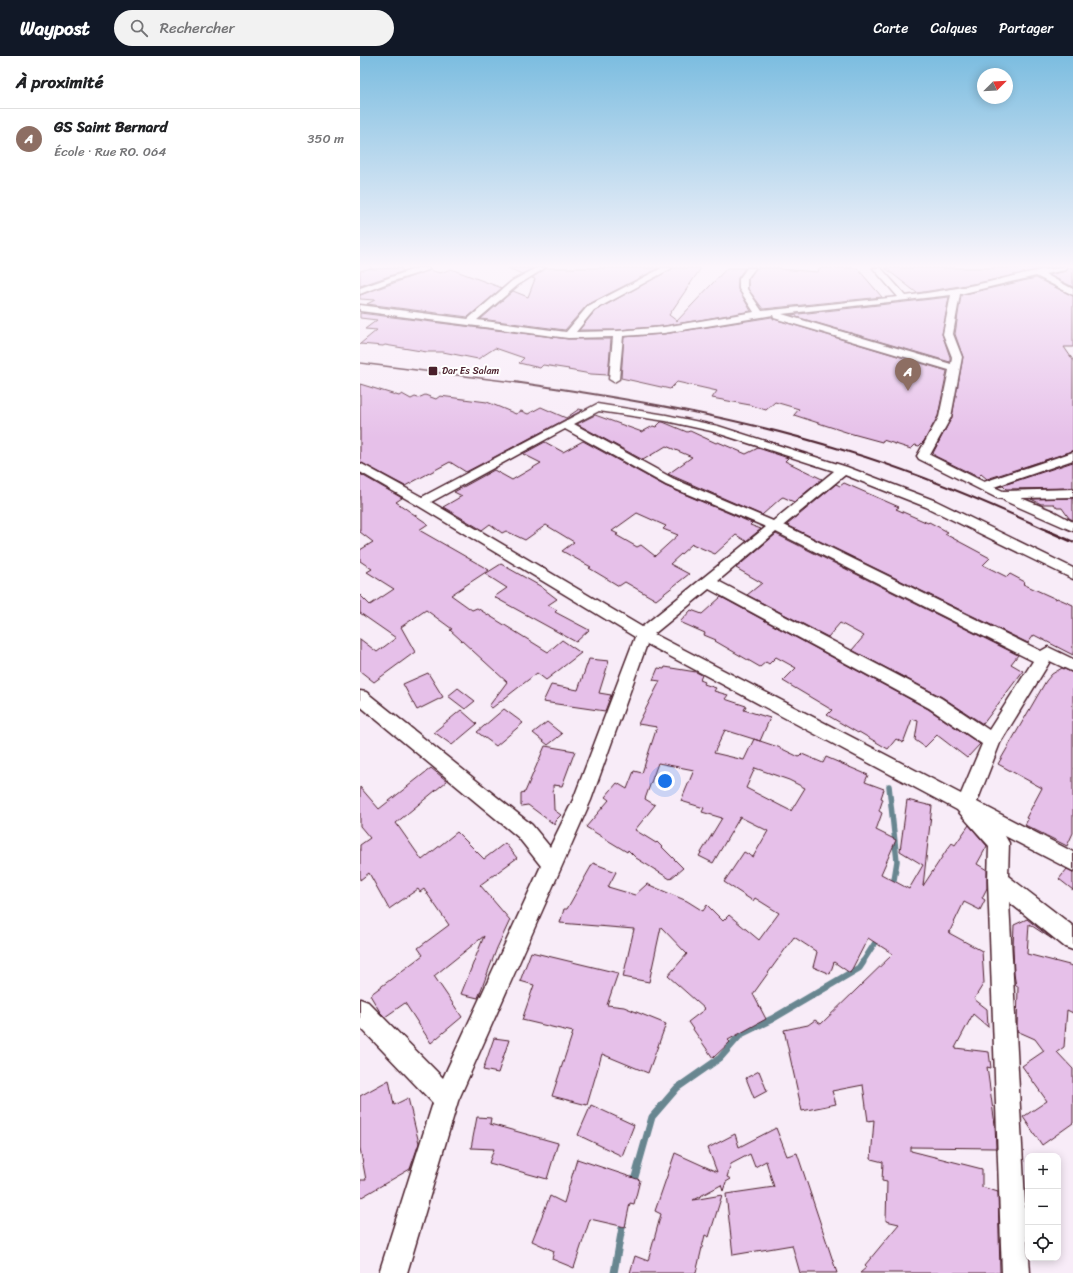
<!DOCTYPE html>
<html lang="fr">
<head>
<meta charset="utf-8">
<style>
	:root { --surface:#fff; --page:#f2f2f2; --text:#202124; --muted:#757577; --line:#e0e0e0; --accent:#111827 }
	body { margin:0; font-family:Sriracha,sans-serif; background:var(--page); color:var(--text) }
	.controls { position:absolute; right:12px; bottom:12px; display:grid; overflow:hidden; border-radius:8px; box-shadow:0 2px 10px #0003 }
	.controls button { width:36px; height:36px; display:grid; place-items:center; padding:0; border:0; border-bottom:1px solid var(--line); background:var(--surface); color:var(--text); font:20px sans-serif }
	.compass { position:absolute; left:617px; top:12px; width:36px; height:36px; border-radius:50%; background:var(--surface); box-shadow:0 2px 10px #0003; rotate:66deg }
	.you { position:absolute; left:305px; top:725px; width:14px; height:14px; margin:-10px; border:3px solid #fff; border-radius:50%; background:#1a73e8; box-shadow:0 0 0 6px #1a73e833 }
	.badge { display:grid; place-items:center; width:26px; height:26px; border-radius:50%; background:var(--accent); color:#fff; font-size:13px; font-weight:700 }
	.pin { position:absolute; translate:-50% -33px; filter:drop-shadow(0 1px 2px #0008) }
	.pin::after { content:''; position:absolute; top:21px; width:14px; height:12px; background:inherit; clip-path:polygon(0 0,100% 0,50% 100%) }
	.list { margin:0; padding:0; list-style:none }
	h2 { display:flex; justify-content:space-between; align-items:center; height:52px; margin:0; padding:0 16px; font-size:17px }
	h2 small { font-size:13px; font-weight:400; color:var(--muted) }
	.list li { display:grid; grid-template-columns:26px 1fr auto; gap:12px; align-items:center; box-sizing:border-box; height:60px; padding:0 16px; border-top:1px solid var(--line) }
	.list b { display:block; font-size:15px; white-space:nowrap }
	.list p { margin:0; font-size:13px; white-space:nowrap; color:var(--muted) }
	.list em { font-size:13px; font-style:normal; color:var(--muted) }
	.icon { flex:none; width:22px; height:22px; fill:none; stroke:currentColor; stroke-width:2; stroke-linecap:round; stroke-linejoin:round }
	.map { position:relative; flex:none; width:713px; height:1217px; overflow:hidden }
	header { display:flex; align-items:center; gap:24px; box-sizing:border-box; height:56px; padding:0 20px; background:var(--accent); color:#fff }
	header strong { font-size:19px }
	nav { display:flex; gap:22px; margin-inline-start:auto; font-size:14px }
	.search { width:280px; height:36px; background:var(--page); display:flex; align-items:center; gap:10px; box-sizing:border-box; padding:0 14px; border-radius:22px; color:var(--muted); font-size:15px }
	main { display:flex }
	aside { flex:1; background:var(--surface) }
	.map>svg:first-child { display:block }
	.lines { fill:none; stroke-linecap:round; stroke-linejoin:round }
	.stream-far1 { stroke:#678690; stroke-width:5.5 }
	.stream { stroke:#678690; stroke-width:7 }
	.building { fill:#e6c0e9; stroke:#4a1f2b; fill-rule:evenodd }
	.minor-casing { stroke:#4a1f2b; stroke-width:3 }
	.minor { fill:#fff; fill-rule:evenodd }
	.rail-far2 { stroke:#4a1f2b; stroke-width:1.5 }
	.rail-far1 { stroke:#4a1f2b; stroke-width:2 }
	.rail { stroke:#4a1f2b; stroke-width:3 }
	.poi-dot { fill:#4a1f2b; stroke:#fff; stroke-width:1.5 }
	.labels { text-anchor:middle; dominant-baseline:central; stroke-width:4; stroke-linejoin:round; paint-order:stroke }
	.far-poi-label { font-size:10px; fill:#4a1f2b; stroke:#fff; text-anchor:start }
</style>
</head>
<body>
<header>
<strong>Waypost</strong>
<div class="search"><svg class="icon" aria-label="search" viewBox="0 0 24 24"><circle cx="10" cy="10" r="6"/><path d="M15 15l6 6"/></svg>Rechercher</div>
<nav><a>Carte</a><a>Calques</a><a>Partager</a></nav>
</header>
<main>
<aside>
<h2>À proximité<small></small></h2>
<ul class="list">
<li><span class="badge" style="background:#8d6e63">A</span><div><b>GS Saint Bernard</b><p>École · Rue RO. 064</p></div><em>350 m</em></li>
</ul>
</aside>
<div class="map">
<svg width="713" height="1217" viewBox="0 0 713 1217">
	<rect width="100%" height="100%" fill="#f8ecf8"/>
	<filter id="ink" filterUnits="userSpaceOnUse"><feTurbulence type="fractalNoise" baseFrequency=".025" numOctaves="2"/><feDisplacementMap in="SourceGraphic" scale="8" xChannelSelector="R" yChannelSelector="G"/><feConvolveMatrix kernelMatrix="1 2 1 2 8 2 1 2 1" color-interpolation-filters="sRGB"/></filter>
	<g filter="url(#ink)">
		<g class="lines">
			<!-- stream-far1 -->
			<g class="stream-far1">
				<polyline points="529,730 537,805 533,830"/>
				<polyline points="502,907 518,882"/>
			</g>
			<!-- stream -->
			<g class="stream">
				<polyline points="273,1128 292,1061 317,1032 360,1002 381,978 412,963 499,912 503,906"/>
				<polyline points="254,1217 263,1166"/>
			</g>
		</g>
		<!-- building -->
		<g class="building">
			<polygon points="11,212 12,213 39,212 44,215 0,230 0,215"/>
			<polygon points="148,212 173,212 162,218"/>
			<polygon points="186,212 299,212 227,249 205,274 121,263 153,235 168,241 175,223 172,222"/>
			<polygon points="313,212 341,212 309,259 317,265 367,212 385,212 378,222 378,233 391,255 304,270 258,274 219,274 235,255"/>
			<polygon points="396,212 421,212 420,213 458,216 459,212 497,212 522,241 403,253 388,233 388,223"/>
			<polygon points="525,212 688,212 618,227 557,237"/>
			<polygon points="708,212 713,212 713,231 689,219 706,215"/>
			<polygon points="91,213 142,232 108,261 7,248 15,244 0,243 0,239 70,214 80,217"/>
			<polygon points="676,222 713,240 713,291 704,291 713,304 713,395 627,423 621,418 618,421 575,400 573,397 592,361 603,301 595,278 601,239"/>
			<polygon points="589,241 582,278 590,301 590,306 430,259"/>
			<polygon points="0,257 208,283 251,283 248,319 231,318 208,314 209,313 183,309 180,312 159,307 164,302 135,292 118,303 83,296 67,296 25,289 23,290 0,288 17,274 5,273 17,264 0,262"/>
			<polygon points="412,261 414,263 587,315 578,360 564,385 559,390 555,389 551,393 523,384 522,386 489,377 434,359 439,353 415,346 406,354 390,349 352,342 357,335 317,326 310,333 261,322 264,281 304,278"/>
			<polygon points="0,328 39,340 42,338 51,343 55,341 58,342 65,339 76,343 80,340 127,346 156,358 161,355 168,358 181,351 206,362 219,353 223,354 106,416 90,406 45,430 0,406"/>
			<polygon points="235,359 282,376 293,370 296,371 301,366 303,366 327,376 330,375 356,387 358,386 386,398 398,392 428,402 425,405 462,423 434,446 423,441 421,442 402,459 308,418 332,401 306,390 283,404 217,368"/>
			<path d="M223,385L305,430L392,467L390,469L401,473L386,485L376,479L355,498L332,488L310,508L329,518L296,544L265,526L259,530L229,512L231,511L202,495L214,486L186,469L165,484L146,475L142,477L130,468L122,474L83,451L102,440L94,436L134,414L152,424L181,407L163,398L185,386L203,396ZM277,457L306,470L303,473L318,479L295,500L281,489L277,491L256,479L258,478L252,475Z"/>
			<polygon points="713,406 713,432 646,433 643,430 638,431"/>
			<polygon points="0,418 42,442 36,446 68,468 59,474 129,514 91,539 112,554 117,552 188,596 202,584 221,597 186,624 177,617 132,652 129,650 147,626 90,574 92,573 66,554 41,571 55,596 14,626 0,615 0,583 17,596 36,582 0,557 0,539 10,549 34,533 7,516 12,513 0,505 0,494 13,486 0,476"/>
			<polygon points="484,427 539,451 536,453 568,467 569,466 588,476 585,478 630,502 623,509 647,521 650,518 665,526 663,528 696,543 697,542 713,549 713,599 674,579 668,587 427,469 476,428 480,430"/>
			<polygon points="713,442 713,464 709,462 702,452 697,452 694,448 681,448 671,443"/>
			<polygon points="416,478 658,599 651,608 663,615 623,668 582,641 492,594 504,580 480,567 468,581 387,539 402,527 376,512"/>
			<polygon points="141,508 180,530 197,543 188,549 197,554 195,556 229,574 216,586 134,541 147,532 125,518"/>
			<polygon points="361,541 568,653 620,688 607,702 577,679 565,691 555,684 558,665 552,663 543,687 536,683 528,693 499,676 498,677 467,659 472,654 423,625 436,612 416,601 409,608 406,606 400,611 355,585 356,584 344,579 345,577 320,566 331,554 342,558"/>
			<polygon points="229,603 249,605 239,637 251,639 245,655 183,646 191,629 218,634"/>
			<path d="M305,611L336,616L342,619L340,624L345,626L344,628L356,632L354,635L368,639L365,643L386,650L384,654L410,662L400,685L365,674L354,697L384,704L394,683L418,691L439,701L442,698L463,707L466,701L508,719L505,726L524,733L521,742L523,743L519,755L522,757L516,774L536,784L521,818L549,833L563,809L540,795L547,744L572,750L563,830L586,795L592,787L595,789L609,769L627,790L617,808L627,814V832L622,842L625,844L620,854L604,846L589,877L622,895L624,927L614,943L627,953L628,971L613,958L595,992L629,996L631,1012L627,1011L635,1069L636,1092L551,1091V1095L622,1113V1131L638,1136L640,1217H500L507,1211L505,1209L539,1168L526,1165L527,1126L522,1125L523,1106L511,1103L514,1064L508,1065L503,1029L472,1035L476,1048L442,1055L424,974L448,969L455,964L461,968L533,898L508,882L490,917L474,906L470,918L453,911L457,896L434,881L393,938L406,963L368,984L370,986L353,1002L328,966L345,953L308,920L327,898L301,871L289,926L263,921L274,873L200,867L204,853H207L233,807L256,816L248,831L275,839L287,828L327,845L343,855L347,849L363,865L369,859L399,884L419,857L395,842L393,845L364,826L384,796L393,801L408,775L380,761L353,807L339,800L362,762L342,756L344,752L321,745L334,714L298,707L285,743L295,749L275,774L296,787L297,786L323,812L310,823L276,802L268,794L267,796L226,771L249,744L245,741L257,727L267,733L274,715L282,717L297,671L278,668L300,625L293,624L298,612L304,613ZM395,712L429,724L445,732L431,755L386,732Z"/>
			<polygon points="702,612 713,617 713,777 707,790 665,769 668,763 666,762 682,732 638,708 686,625 692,618"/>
			<polygon points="68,617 83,641 57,654 43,628"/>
			<polygon points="98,632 115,645 105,653 88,640"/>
			<polygon points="144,653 163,667 136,690 117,676"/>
			<polygon points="101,654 117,668 92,689 74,676"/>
			<polygon points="187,666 202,678 188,689 173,677"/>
			<polygon points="185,690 215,695 202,730 193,729 194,754 201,759 195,765 195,769 168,749 161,750 161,737 165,736"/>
			<polygon points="71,712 87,725 36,767 62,804 97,776 124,803 145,787 157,802 120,829 150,864 137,892 118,942 101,938 124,880 74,920 102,961 71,987 45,947 25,961 20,956 10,939 63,899 58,892 89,869 64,833 60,836 58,833 29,853 9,817 0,824 0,789 10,782 0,770 0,731 19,753"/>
			<polygon points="707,813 713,816 713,834 699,823"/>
			<polygon points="667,863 692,883 669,868 667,898 713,910 713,957 707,954 704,991 697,996 713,1013 713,1067 682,1089 663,1061 687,1045 662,1010 684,995 675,983 657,975 658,930 656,930 654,918 653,891 654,869"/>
			<polygon points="171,896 258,917 247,949 264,951 306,968 288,1017 242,998 227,1049 192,1040 213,976 162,964 174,929 160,925"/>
			<polygon points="134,982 149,984 138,1017 123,1014"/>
			<polygon points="399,1015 407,1035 394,1042 386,1022"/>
			<polygon points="29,1024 34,1049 48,1042 59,1087 50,1113 0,1142 0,1124 6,1124 0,1092 0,1040"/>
			<polygon points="231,1049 274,1069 262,1100 218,1079"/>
			<polygon points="117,1061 131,1062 130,1068 198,1087 187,1123 129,1107 134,1093 111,1092"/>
			<polygon points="416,1072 427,1100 437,1097 477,1217 440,1217 432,1189 373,1199 366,1138 414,1131 406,1105 395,1111 390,1098 371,1108 367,1121 371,1123 366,1126 363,1135 361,1129 333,1144 362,1139 349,1181 345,1179 336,1217 270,1217 275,1200 288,1205 301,1158 295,1155 315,1097 357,1116 348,1092 375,1078 379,1091"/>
			<polygon points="217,1103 280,1124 274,1148 270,1147 265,1171 230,1163 214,1212 192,1203 194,1195 172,1185 190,1140 204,1147"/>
		</g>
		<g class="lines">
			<defs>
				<g id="minor">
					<polygon points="57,212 69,212 68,214 30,226 0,238 0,232"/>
					<path d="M176,212H185L158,229L117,264L206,276L228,250L302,212H312L234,254L216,276L258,275L304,271L394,256L379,233V223L387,212H395L387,223V233L402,255L538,241L513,212H521L546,240C574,236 601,232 629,226C655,220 680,212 707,212L706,214L685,218L713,233V239L676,220L600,238L593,278L602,301L591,361L570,399L624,426L713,396V404L634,431L643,435L713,433V441L661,442L693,455L713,466V475L645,445L643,443L637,442L559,403L557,400L579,361L589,314L414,262L413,259L304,277L263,280L259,323L254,326L249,323L253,281L208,282L0,255V249L108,263L152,225ZM591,239L583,278L592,301L591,308L422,258Z"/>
					<path d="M237,348L306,359L358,370L487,411L576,445L713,512V523L566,451L485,419L424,469L681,595L688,591L713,603V616L690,605L689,607L640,687L617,746L713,796V815L645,780L649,787L648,820L713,870V894L705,891L649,846L668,1202H669L670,1217H642L628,824L629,790L597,754L287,588L231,744L98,1045L47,1217H19L73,1047L0,971V943L8,946L83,1022L181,810L158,781L0,650V635L6,636L172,769L190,791L213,744L275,581L57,449L0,416V407L62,441ZM239,355L306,365L351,375L474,415L413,465L314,423L214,368ZM205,373L306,429L406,471L282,571L71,446ZM416,476L673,605L629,674L581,642L358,525ZM349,533L569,652L622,688L601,738L294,578Z"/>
				</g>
			</defs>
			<!-- minor casing -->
			<use href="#minor" class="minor-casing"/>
			<!-- minor -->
			<use href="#minor" class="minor"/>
			<!-- rail-far2 -->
			<polyline class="rail-far2" points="0,307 161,327"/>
			<!-- rail-far1 -->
			<path class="rail-far1" d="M154,326C266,342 378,361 486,395C556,416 622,444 689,475"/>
			<!-- rail -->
			<polyline class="rail" points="686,474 713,486"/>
		</g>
	</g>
	<!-- sky -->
	<linearGradient id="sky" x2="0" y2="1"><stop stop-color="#7cbde0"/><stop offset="0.55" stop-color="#fcf6fc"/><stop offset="1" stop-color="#fcf6fc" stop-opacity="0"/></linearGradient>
	<rect width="713" height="382" fill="url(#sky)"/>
	<!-- markers -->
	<rect class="poi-dot" x="68" y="310" width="10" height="10" rx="2"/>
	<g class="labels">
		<!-- far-poi labels -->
		<g class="far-poi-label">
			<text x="82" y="315">Dar Es Salam</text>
		</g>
	</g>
</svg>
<div class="controls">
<button>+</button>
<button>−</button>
<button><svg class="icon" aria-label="locate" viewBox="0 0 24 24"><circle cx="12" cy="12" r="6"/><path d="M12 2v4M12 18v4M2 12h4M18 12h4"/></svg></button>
</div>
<svg class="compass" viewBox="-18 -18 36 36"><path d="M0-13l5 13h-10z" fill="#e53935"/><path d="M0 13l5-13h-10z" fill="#757577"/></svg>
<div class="you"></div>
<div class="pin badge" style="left:548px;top:335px;background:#8d6e63">A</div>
</div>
</main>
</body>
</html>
